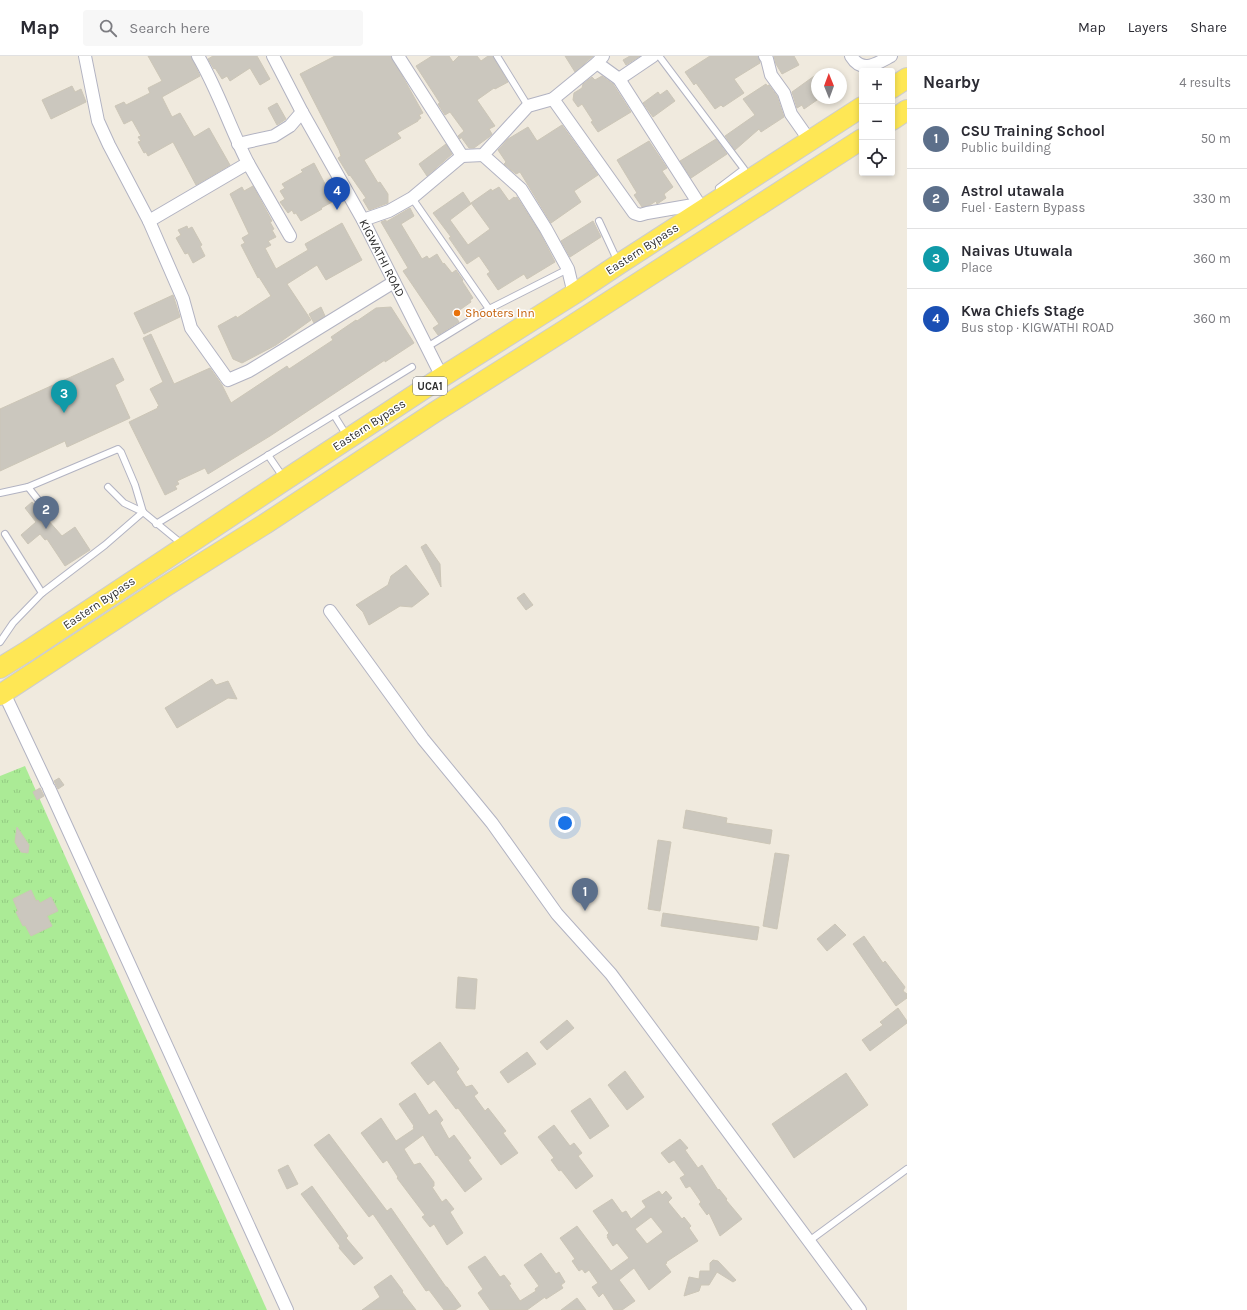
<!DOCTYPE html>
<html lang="en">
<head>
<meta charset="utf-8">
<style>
	:root { --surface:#fff; --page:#f7f7f7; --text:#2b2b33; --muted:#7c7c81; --line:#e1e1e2; --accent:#3c4dff }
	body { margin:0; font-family:Karla,sans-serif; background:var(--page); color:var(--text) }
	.controls { position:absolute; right:12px; top:12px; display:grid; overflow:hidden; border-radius:4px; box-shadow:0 2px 6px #0003 }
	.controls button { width:36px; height:36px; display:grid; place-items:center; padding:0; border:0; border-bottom:1px solid var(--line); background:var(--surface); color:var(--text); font:20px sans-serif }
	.compass { position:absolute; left:811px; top:12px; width:36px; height:36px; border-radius:50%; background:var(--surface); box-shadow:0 2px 6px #0003; rotate:359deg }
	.you { position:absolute; left:565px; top:767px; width:14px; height:14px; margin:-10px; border:3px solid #fff; border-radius:50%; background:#1a73e8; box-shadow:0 0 0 6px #1a73e833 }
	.badge { display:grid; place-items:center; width:26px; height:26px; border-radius:50%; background:var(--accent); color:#fff; font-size:13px; font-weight:700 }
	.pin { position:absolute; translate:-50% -33px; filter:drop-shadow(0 1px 2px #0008) }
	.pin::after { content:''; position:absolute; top:21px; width:14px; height:12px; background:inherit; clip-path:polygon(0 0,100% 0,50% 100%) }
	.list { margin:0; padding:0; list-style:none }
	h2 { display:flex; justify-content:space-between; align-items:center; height:52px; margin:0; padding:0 16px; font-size:17px }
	h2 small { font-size:13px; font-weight:400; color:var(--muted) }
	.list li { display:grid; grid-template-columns:26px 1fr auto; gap:12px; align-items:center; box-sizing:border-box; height:60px; padding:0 16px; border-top:1px solid var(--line) }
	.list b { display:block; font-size:15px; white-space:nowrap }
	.list p { margin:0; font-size:13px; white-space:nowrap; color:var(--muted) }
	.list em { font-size:13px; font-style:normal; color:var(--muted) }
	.icon { flex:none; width:22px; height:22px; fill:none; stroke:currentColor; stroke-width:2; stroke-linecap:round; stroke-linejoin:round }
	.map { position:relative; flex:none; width:907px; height:1254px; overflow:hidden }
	header { display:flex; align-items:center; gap:24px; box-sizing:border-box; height:56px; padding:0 20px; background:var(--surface); border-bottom:1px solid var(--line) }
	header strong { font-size:19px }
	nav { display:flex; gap:22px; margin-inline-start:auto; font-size:14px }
	.search { width:280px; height:36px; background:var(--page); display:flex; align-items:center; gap:10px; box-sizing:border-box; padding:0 14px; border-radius:4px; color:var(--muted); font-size:15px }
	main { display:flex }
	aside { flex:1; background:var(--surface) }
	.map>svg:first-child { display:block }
	.grass { fill:url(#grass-tufts) }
	.building { fill:#cbc7be; stroke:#ccc6b7; fill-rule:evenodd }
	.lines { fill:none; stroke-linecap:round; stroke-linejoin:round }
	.service-casing { stroke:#b2b3c2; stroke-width:8 }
	.minor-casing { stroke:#b2b3c2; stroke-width:14 }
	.primary-casing { stroke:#cdcdcd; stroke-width:22 }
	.service { stroke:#fff; stroke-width:6 }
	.minor { stroke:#fff; stroke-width:12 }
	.primary { stroke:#fee755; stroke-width:20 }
	.food-dot { fill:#e8710a; stroke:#fff; stroke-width:1.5 }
	.labels { text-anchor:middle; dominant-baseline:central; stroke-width:3; stroke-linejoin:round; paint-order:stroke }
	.shield { fill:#fff; stroke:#6c6c6c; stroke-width:1 }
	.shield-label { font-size:11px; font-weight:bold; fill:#2d2d2d }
	.street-label { font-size:12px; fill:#2d2d2d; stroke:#fff }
	.food-label { font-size:12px; fill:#c56008; stroke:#fff; text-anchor:start }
</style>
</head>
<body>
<header>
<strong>Map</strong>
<div class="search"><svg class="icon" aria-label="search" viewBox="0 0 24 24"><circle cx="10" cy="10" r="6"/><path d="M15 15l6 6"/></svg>Search here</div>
<nav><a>Map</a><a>Layers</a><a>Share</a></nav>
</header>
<main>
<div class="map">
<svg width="907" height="1254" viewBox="0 0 907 1254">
	<defs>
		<pattern id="grass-tufts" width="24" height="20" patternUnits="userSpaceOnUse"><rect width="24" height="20" fill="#abeb96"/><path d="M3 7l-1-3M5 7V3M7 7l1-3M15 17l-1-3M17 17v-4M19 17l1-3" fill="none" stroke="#93ca82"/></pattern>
	</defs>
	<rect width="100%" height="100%" fill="#f0eade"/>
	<!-- grass -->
	<polygon class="grass" points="25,710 267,1254 0,1254 0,720"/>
	<!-- building -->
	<g class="building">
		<polygon points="148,0 191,0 200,20 162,41 172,61 180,57 194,81 209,72 230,109 196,129 173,86 148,100 146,96 144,97 138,86 141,85 138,81 141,80 132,64 124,68 115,50 124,46 126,49 150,37 148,32 162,25"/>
		<polygon points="213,0 257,0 270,23 260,29 250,12 230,25 227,20 222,23 215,12 214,13 208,3"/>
		<polygon points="335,0 391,0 423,57 419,59 421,62 418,64 418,65 397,77 401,82 364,104 378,127 380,126 388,138 388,147 369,154 363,144 366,142 350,119 349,120 338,102 341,100 339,94 300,18"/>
		<polygon points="432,0 449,0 453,6 459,0 477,0 481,5 488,0 493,0 508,26 495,33 494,32 477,44 495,70 489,73 492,78 489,81 474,92 469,92 461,81 460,83 458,80 464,75 450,56 445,59 438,48 440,47 416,10"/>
		<polygon points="565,0 593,0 575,16"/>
		<polygon points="630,0 640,0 626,9 623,4"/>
		<polygon points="710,0 758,0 760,7 734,23 744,37 723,51 721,49 715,53 696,27 694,29 685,16"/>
		<polygon points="774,0 794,0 799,9 782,18 776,8"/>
		<polygon points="817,18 817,44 804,53 802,49 797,52 792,36"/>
		<polygon points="602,20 613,28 631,56 598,76 591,66 593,65 582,48 578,51 573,44 574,37 582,32 583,28 592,21 595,24"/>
		<polygon points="766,28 767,30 769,29 777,40 784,61 761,76 759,73 735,94 725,80 755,59 743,43"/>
		<polygon points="72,30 75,36 81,33 86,46 51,63 42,44"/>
		<polygon points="667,34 675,45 653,61 643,47 658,36 660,39"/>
		<polygon points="277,47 286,63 277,69 268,52"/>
		<polygon points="562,69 598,119 574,135 581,146 551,167 520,116 516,118 505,109 504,108 506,106 498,94 508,83 528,71 537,85"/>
		<polygon points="716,83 727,98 691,122 680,105"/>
		<polygon points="649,85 667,112 662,115 673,131 664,138 666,142 657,148 656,145 650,149 642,151 634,139 637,137 617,104"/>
		<polygon points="446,88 452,98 427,120 419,108"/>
		<polygon points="314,107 334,145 321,152 322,153 301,165 296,157 294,158 292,154 288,157 280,146 285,143 280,135 285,132 282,128 303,116 301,114"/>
		<polygon points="253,130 272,165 270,166 274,173 272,174 276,181 268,185 271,189 265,192 276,213 308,194 305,188 342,167 362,204 326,224 317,209 287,228 311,264 276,289 242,307 233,303 218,270 236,260 237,262 271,240 259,221 258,222 241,189 245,187 242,182 249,178 230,138 242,131 244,135"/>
		<polygon points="499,131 509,145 514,141 515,142 517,141 540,177 555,206 527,223 524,218 498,234 487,218 490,216 479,200 467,208 449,182 451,181 433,157 463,136 471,148 450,164 468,189 490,173 471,147 491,133 492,135"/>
		<polygon points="410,152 414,160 401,168 422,203 427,200 429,203 437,198 443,208 444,207 452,217 456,214 463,224 462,225 473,242 470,244 471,246 454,258 459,266 438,279 433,272 439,268 403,215 408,212 381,166 386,164 386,166"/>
		<polygon points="593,165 601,181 570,201 561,185"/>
		<polygon points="187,170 188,173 192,171 202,189 200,190 205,200 193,207 188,197 185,198 176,182 181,179 178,174"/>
		<polygon points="173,239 180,261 144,278 134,257"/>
		<polygon points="321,251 325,260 314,267 309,258"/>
		<polygon points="391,251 414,287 385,306 385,304 270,380 208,418 205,412 177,425 179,428 175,430 177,433 165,439 129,366 158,352 157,351 159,350 150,333 163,326 143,282 151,278 174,328 210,312 222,329 231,347 287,310 289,313 333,284 331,281 356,264 357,265 376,252"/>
		<polygon points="113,302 124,324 115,329 130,362 67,391 65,385 0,415 0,353"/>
		<polygon points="32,446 62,480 75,471 90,494 65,510 47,483 45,484 40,478 28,488 21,479 36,466 25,452"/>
		<polygon points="426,488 440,508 441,531 421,491"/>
		<polygon points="406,509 429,538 412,551 400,550 369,569 363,556 356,549 388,529 391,520"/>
		<polygon points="524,537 533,549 526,554 517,542"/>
		<polygon points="212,623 216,629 228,625 237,643 228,642 177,672 165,652"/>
		<polygon points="59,722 64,729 58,733 54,725"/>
		<polygon points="40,732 44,740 37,744 33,736"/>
		<polygon points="686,754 727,762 726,767 772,774 770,788 683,772"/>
		<polygon points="17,771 29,789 28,797 21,796 15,786"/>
		<polygon points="658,784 671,786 660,855 648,853"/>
		<polygon points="775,797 789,799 777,873 763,870"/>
		<polygon points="31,834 36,845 38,844 40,847 51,841 58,855 47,860 52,870 31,880 25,869 23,870 16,856 18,855 13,843"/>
		<polygon points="663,857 759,871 757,884 661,870"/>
		<polygon points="835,868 846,879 827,895 817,883"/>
		<polygon points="864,880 883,907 885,905 905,931 903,935 907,938 907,942 896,950 853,888"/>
		<polygon points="458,921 477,923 475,953 456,952"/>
		<polygon points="898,952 907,965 907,967 870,995 862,984 883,969 880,966"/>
		<polygon points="567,964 574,972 547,994 540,986"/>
		<polygon points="440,986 459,1013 456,1016 466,1031 472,1029 478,1037 474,1040 485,1055 488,1052 506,1075 503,1077 518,1097 501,1109 458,1052 456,1053 434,1024 428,1029 411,1007"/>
		<polygon points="527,996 536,1008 508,1027 500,1016"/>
		<polygon points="625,1015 644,1041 627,1054 608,1029"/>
		<polygon points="846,1017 868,1049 794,1102 772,1068"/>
		<polygon points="415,1037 429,1059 436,1054 443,1064 440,1067 449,1083 454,1079 471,1102 468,1104 482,1123 465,1136 437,1099 436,1100 423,1079 404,1093 414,1109 420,1107 434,1126 434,1130 432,1131 442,1146 446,1143 454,1153 450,1156 463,1177 447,1189 434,1168 430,1171 422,1161 425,1159 397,1122 398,1121 387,1104 383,1107 361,1077 381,1062 396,1085 414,1073 413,1071 414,1070 399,1048"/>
		<polygon points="590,1042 609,1070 590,1083 571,1055"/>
		<polygon points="554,1069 570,1090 574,1087 582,1097 578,1100 593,1120 576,1133 561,1114 559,1115 551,1104 554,1102 538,1081"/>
		<polygon points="329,1078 387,1155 391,1152 446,1231 447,1231 461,1250 455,1254 444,1254 429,1234 426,1235 373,1158 369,1161 314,1089"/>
		<polygon points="680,1083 688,1092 685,1094 698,1112 702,1109 718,1134 719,1133 727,1143 726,1144 742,1163 720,1180 709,1157 707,1159 699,1148 701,1146 690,1130 686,1132 680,1122 685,1119 674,1104 669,1107 661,1097"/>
		<polygon points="288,1109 298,1128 287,1133 278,1114"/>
		<polygon points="312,1130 348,1180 346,1182 363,1202 354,1209 339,1192 340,1190 301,1138"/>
		<path d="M659,1135L662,1139L666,1135L672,1142L668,1146L682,1163L684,1161L691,1170L689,1172L698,1185L666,1206L667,1207L665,1208L671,1216L649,1234L634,1212L619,1224L635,1245L622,1254H614L603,1237L599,1241L592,1231L598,1227L589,1214L585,1217L582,1213L579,1215L572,1205L575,1203L560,1182L577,1170L611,1215L629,1202L617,1187L613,1190L607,1181H608L607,1179L609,1177L593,1155L612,1143L622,1157L626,1155L631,1163L646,1151L642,1145ZM651,1161L663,1176L647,1188L635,1173Z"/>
		<polygon points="541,1197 556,1218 559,1216 565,1226 561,1229 563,1232 546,1243 545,1241 527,1254 490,1254 478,1237 483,1233 468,1211 485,1200 500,1221 504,1219 511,1228 509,1229 520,1245 536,1235 535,1233 539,1230 524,1209"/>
		<polygon points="713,1204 718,1205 736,1224 733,1226 717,1216 709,1229 701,1229 699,1235 684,1240 689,1221 699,1223 700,1215 710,1215 710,1207"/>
		<polygon points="391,1219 403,1235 402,1236 416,1254 362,1254 380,1241 374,1231"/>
		<polygon points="577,1242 586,1254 561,1254"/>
	</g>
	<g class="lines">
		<defs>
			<g id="service">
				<polyline points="497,0 528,50"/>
				<polyline points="659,0 744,113 719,132"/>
				<polyline points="412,142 489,253 568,213"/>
				<polyline points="599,165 618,206"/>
				<polyline points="427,291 489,253"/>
				<polyline points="334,359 347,380"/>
				<polyline points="268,399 283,421"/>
				<polyline points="108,431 124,447 143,456"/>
				<polyline points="0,437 28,431"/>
				<polyline points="47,455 28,431 118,393 121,396 135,429 143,456"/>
				<polyline points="156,468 412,311"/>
				<polyline points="5,478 42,537"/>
				<polyline points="0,586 13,567 42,537 105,489 143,456 182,488"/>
				<polyline points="809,1185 907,1113"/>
			</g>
			<g id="minor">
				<polyline points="85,0 98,65 109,89 149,165 183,243 191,272 228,324 249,315 394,226"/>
				<path d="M198,0C218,34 230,72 248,107"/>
				<polyline points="273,0 302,56 363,164 442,321"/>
				<polyline points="398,0 462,100"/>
				<polyline points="603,0 597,7 619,23 699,148 696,155"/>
				<polyline points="765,0 767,3 771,19 784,37 791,58 810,85"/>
				<path d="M851,0C862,18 876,8 891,0"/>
				<polyline points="619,23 653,0"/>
				<polyline points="553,43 634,157 640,159 647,157 699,148"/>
				<polyline points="238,88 274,80 290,70 302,56"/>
				<polyline points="483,99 521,133 546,173 568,213 574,238"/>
				<polyline points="363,164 389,155 412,142 462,100 483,99 528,50 553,43 597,7"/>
				<polyline points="149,165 248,107 290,180"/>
				<polyline points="330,555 423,683 492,767 557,858 611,918 860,1254"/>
				<polyline points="4,637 47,728"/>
				<polyline points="49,732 287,1254"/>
			</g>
			<g id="primary">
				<polyline points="892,32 907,22"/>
				<polyline points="892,64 907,54"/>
				<polyline points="0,612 29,594 285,424 442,321 574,238 619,208 862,51"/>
				<polyline points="0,639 166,530 265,468 435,356 565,274 862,83"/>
			</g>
		</defs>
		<!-- service casing -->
		<use href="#service" class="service-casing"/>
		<!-- minor casing -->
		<use href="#minor" class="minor-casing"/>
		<!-- primary casing -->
		<use href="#primary" class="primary-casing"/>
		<!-- service -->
		<use href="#service" class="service"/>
		<!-- minor -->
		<use href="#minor" class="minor"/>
		<!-- primary -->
		<use href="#primary" class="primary"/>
	</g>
	<!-- markers -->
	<circle class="food-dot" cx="457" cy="257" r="4"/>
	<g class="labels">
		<!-- shield labels -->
		<rect class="shield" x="413" y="321" width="34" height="18" rx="3"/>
		<g class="shield-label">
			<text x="430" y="330">UCA1</text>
		</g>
		<!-- street labels -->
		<g class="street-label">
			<text transform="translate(642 193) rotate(-33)">Eastern Bypass</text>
			<text transform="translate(382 202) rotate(63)">KIGWATHI ROAD</text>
			<text transform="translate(369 369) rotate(-33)">Eastern Bypass</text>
			<text transform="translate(99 547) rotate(-34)">Eastern Bypass</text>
		</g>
		<!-- food labels -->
		<g class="food-label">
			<text x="465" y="257">Shooters Inn</text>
		</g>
	</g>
</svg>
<div class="controls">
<button>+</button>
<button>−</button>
<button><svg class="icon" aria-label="locate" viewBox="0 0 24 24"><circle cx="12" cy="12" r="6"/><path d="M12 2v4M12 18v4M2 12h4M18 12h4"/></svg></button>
</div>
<svg class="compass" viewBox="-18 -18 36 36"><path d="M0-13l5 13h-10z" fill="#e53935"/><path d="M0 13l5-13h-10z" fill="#7c7c81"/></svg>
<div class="you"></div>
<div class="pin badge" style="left:585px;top:855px;background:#5c6f8a">1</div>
<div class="pin badge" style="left:46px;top:473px;background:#5c6f8a">2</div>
<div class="pin badge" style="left:64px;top:357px;background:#0f9aa8">3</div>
<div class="pin badge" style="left:337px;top:154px;background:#1a4fb4">4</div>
</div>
<aside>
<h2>Nearby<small>4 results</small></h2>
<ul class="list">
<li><span class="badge" style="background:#5c6f8a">1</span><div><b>CSU Training School</b><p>Public building</p></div><em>50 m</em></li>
<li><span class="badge" style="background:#5c6f8a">2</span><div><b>Astrol utawala</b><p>Fuel · Eastern Bypass</p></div><em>330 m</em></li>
<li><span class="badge" style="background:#0f9aa8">3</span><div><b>Naivas Utuwala</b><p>Place</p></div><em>360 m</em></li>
<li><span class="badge" style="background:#1a4fb4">4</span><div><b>Kwa Chiefs Stage</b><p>Bus stop · KIGWATHI ROAD</p></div><em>360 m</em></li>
</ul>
</aside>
</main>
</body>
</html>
